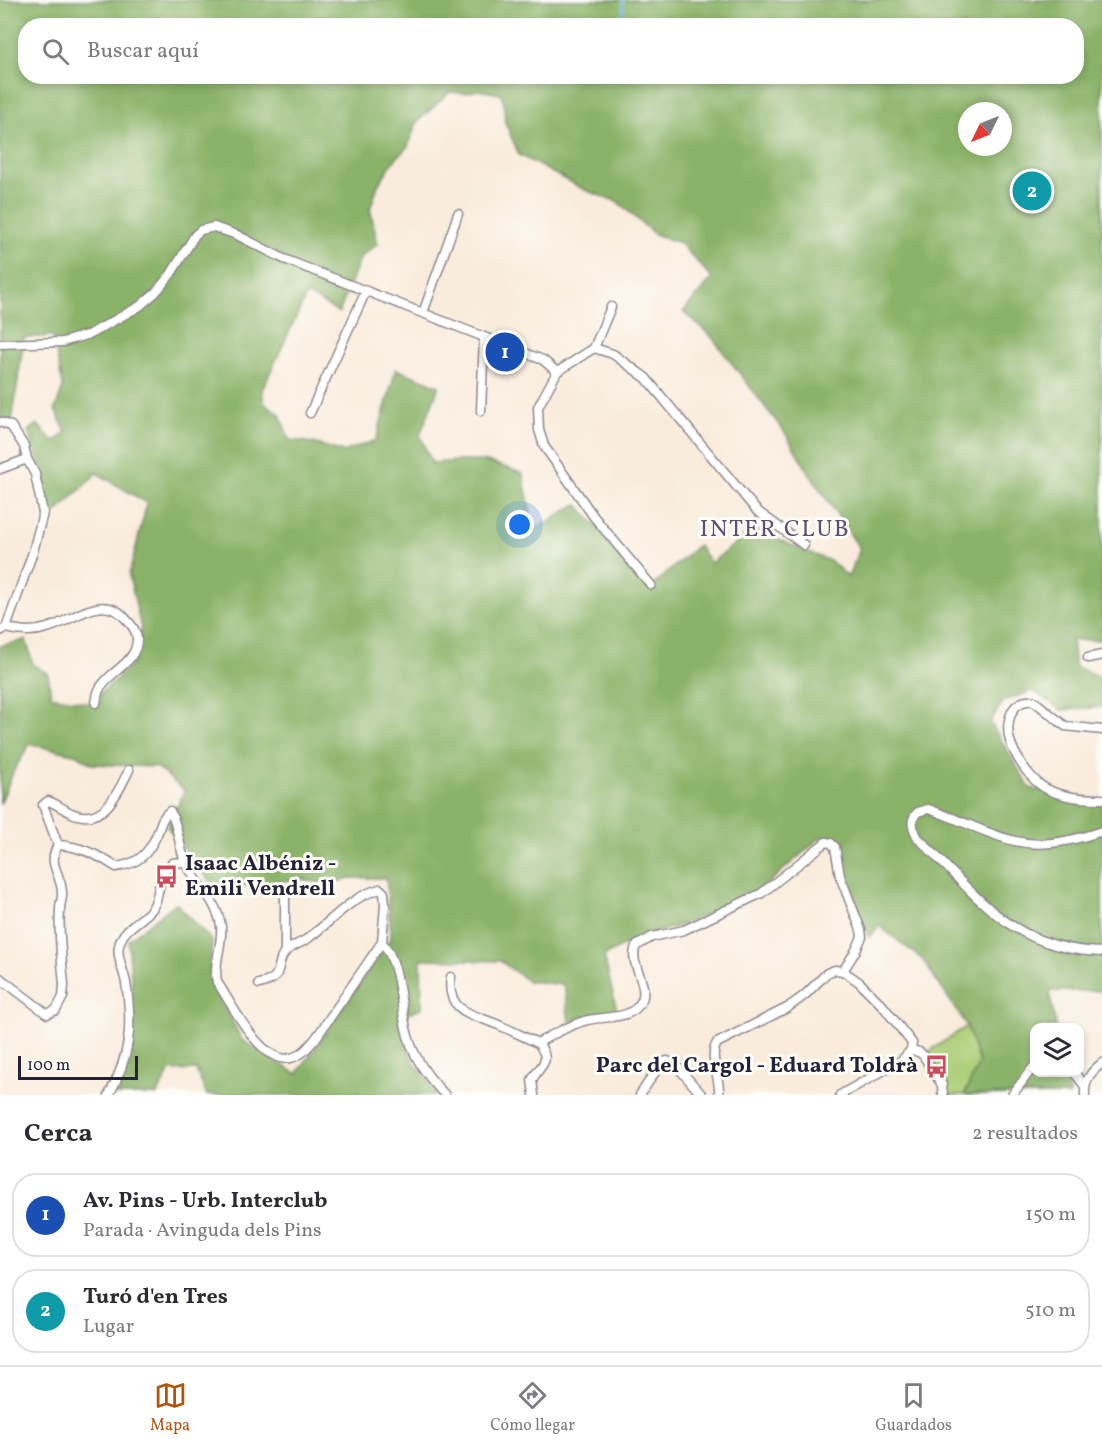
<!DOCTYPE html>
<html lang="es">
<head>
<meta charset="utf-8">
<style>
	:root { --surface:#fff; --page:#f2f2f3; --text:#2b2b33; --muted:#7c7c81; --line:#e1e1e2; --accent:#b45309 }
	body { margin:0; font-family:Vollkorn,serif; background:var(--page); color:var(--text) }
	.controls { position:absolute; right:18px; bottom:18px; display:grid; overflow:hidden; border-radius:12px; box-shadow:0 3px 9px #0003 }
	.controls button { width:54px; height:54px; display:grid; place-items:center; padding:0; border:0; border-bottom:2px solid var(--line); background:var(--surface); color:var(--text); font:30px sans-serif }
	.compass { position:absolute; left:958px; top:102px; width:54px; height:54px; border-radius:50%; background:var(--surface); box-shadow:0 3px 9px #0003; rotate:227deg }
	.scale { position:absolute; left:18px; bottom:15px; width:120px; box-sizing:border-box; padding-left:6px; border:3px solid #22223b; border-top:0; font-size:16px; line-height:21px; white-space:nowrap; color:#22223b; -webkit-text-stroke:4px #fdfcf7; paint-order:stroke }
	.you { position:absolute; left:520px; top:525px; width:21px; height:21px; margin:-15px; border:4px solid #fff; border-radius:50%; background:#1a73e8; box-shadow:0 0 0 9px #1a73e833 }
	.badge { display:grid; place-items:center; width:39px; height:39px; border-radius:50%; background:var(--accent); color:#fff; font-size:20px; font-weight:700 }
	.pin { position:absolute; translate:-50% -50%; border:3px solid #fff; box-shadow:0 2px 6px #0006 }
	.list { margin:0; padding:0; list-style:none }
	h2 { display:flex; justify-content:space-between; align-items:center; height:78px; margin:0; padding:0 24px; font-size:26px }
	h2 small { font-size:20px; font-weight:400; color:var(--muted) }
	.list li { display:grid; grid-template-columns:39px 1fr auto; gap:18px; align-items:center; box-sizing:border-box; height:84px; margin:0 12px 12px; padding:0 12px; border:2px solid var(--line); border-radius:24px }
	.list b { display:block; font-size:22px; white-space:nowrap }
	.list p { margin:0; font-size:20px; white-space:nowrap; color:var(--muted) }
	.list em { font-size:20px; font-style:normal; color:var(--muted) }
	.icon { flex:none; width:33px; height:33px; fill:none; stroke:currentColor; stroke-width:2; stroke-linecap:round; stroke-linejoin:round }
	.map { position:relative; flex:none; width:1102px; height:1095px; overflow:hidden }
	.search { position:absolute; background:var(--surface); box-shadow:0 3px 9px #0003; left:18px; right:18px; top:18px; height:66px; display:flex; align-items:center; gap:15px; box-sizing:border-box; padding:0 21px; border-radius:24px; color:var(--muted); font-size:22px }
	.sheet { height:270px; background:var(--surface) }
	nav { display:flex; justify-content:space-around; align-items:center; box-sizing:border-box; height:84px; border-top:2px solid var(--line); background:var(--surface); font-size:16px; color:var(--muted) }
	nav a { display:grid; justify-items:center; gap:3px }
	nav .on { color:var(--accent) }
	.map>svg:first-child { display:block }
	.green { fill:#adcf78; stroke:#68785a; stroke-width:1.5 }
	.forest { fill:#8ab268; stroke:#566a52; stroke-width:1.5; fill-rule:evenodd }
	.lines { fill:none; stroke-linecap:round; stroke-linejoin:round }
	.stream { stroke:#78bbee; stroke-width:2 }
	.minor-casing { stroke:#8e878c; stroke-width:11 }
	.minor { stroke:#fff; stroke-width:8 }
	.labels { text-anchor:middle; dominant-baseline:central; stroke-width:6; stroke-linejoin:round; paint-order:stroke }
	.poi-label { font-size:22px; font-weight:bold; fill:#22223b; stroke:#fdfcf7; text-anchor:start }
	.neighbourhood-label { font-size:24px; letter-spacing:1.5px; fill:#5f4f72; stroke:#fdfcf7 }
</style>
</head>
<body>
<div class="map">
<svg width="1102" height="1095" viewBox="0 0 1102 1095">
	<rect width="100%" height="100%" fill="#fdfcf7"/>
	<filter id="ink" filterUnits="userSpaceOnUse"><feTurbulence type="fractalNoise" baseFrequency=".0167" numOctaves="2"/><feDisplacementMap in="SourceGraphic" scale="12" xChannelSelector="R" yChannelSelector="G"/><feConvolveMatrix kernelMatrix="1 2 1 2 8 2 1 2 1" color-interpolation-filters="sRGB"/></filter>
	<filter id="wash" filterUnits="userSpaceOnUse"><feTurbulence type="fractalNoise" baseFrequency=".008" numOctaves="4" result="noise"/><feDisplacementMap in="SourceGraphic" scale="24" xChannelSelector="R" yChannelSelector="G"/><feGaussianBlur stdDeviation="1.35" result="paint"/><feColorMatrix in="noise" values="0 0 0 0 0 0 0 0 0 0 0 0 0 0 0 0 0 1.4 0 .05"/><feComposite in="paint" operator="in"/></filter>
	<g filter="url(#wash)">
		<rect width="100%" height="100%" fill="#f9ecdc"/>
		<!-- green -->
		<polygon class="green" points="967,1026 979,1063 964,1095 939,1095 947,1082 927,1053"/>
		<!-- forest -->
		<path class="forest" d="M0,0H1102V640H1072L1075,667L1102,677V707L1061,710L1033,691L1003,701L990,722L1030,788L1102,802V991H1049L1056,1027L1034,1028V1072L1065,1073L1070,1095H964L979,1063L967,1026L923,960L879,926L869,937L847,884L836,839L821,837L759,891L682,925L639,937L604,956L617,1011L599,1013L569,1022L564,985L528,981L500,961L421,959L422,1008L399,1016L412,1060L440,1095H207L196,1070L170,1071L157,1095H115L132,1059L133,1001L128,940L176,903L212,941L209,976L242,1040L297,1074L391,938L386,878H349L327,885L302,879L216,889L167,827L185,791L156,767L92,764L78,755L30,744L15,768L0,804V646L26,640L33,664L48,674L51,696L90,703L133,663L141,628L129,575L147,503L97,473L51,518L38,460L28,431L37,424L54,442L66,432L55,410L63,387L53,336L24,338L12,422L0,419ZM26,26H1076V76H26ZM478,90L501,94L504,103L505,122L519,155L585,190L618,202L654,234L680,243L712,278L683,312L711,336L786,434L809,473L860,549L848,577L832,562L753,529L711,563L698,545L650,588L577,504L534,530L523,474C484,458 474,459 432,463L420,435L439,386L396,369L376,440L344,452L313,443L289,440L280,414L264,403L262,390L307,294L339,313L361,256L378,244L370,209L378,185L392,163L408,146L416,123L450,92L465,93ZM967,111H1003V147H967Z"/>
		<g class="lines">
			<!-- stream -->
			<polyline class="stream" points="623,26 623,0"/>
		</g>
	</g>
	<g filter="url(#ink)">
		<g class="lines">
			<defs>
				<g id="minor">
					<polyline points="423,313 458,214"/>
					<polyline points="0,344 63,342 90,334 140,306 156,292 171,274 195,235 201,230 214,227 237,235 284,259 543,360 557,372"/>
					<polyline points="594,348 611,307"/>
					<polyline points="481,411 484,337"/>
					<polyline points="310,413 366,291"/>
					<polyline points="0,422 11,426 24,446 27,459 35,474 43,513 33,552 6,628 0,631"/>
					<polyline points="0,469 27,459"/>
					<polyline points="651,585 594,517 544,446 539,430 538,407 557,372 594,348 613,354 646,378 757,511 804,545"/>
					<path d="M6,628C21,631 32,633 47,628C73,621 103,591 126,619C131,624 137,631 137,639C137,664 108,671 99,690C97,694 97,699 96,703"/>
					<polyline points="1088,658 1102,655"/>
					<path d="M1102,730L1065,726L1034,701C1011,698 1005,722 1010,741C1015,756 1026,773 1039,784C1055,797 1082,799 1102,799"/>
					<path d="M1102,831C1076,840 1043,848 1015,841C988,835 957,818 928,809L918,812C909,820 913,829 918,838C978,896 1010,949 1102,952"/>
					<path d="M58,845L43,805L48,801C58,804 66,812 77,815C106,823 119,790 129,770"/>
					<polyline points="285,896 285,952"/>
					<path d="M382,942C402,967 399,1006 408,1036C415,1060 428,1077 445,1095"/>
					<path d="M451,977C445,1015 477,1014 503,1027C515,1032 526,1038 538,1043C553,1063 540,1064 532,1080L534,1095"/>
					<path d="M0,978L47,1014L56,1010L63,997L64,985C62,960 58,934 60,909C60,904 62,900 62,895C63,875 46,865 58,845C80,846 98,855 116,867C138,864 149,854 158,832C161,823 162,817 170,811C179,827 178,844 185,861C196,884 217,900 221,926C223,945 213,963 217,982C231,1002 261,1066 291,1058C303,1055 309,1046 316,1038L382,942L385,904L384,893L380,889C351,896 331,922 307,939C301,943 292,946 286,951C273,965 287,978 259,984"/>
					<path d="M538,1043C549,1036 571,1025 584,1021C602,1015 632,1022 642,1000C649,983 628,963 636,946L652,937L684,930L762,893L826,842L831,843L835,847L840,876L861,930L862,937L855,952L843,971"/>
					<polyline points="911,1050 919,1052 923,1055 942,1085 943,1095"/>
					<polyline points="1074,1072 1084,1085"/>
					<path d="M109,1095C130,1056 133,1027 126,983C124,971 115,954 120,942C125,927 142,921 152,909C159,898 158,885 163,874C165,870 170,866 172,863L185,862"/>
					<polyline points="640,1095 661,1063 667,1061 675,1064 702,1095"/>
					<path d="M719,1095C721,1079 708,1057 717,1043L787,1008L805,995L827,973L835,970L843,971L859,982L883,1006L912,1043L911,1050L902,1060L840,1095"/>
					<polyline points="1012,1095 1034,1066"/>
					<path d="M1085,1095C1084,1080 1091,1072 1102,1063"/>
				</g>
			</defs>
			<!-- minor casing -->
			<use href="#minor" class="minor-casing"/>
			<!-- minor -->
			<use href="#minor" class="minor"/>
		</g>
	</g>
	<!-- icons -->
	<defs>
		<symbol id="bus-bare" viewBox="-9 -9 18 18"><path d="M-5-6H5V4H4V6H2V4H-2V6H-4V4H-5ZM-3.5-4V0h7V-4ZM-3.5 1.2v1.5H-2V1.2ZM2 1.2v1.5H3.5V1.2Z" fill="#d1495b" stroke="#fdfcf7" stroke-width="2.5" paint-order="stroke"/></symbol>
	</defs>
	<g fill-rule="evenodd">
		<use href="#bus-bare" x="150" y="860" width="33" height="33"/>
		<use href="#bus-bare" x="920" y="1050" width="33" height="33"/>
	</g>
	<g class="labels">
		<!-- poi labels -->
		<g class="poi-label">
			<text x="185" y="864">Isaac Albéniz -<tspan x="185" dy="25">Emili Vendrell</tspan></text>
			<text x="918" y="1066" text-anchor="end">Parc del Cargol - Eduard Toldrà</text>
		</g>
		<!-- neighbourhood labels -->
		<g class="neighbourhood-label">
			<text x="775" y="530">INTER CLUB</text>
		</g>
	</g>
</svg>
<div class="controls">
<button><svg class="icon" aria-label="layers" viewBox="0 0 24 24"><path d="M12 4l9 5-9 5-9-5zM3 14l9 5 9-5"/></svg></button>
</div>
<svg class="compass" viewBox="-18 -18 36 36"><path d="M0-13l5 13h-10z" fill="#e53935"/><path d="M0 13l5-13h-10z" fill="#7c7c81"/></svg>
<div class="scale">100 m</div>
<div class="you"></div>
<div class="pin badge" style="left:505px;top:352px;background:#1a4fb4">1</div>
<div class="pin badge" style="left:1032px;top:191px;background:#0f9aa8">2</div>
<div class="search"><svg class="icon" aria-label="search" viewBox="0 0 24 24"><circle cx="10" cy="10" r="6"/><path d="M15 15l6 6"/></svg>Buscar aquí</div>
</div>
<section class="sheet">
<h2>Cerca<small>2 resultados</small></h2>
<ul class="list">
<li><span class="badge" style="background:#1a4fb4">1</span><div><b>Av. Pins - Urb. Interclub</b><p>Parada · Avinguda dels Pins</p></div><em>150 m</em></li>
<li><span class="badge" style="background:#0f9aa8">2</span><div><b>Turó d'en Tres</b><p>Lugar</p></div><em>510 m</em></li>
</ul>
</section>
<nav>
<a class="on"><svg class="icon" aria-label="map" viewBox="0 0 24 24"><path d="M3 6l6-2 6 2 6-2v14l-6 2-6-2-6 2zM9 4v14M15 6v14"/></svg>Mapa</a>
<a><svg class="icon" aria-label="directions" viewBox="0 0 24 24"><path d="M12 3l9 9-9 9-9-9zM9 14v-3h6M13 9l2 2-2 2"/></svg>Cómo llegar</a>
<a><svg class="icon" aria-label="saved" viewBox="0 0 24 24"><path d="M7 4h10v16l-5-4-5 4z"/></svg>Guardados</a>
</nav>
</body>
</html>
